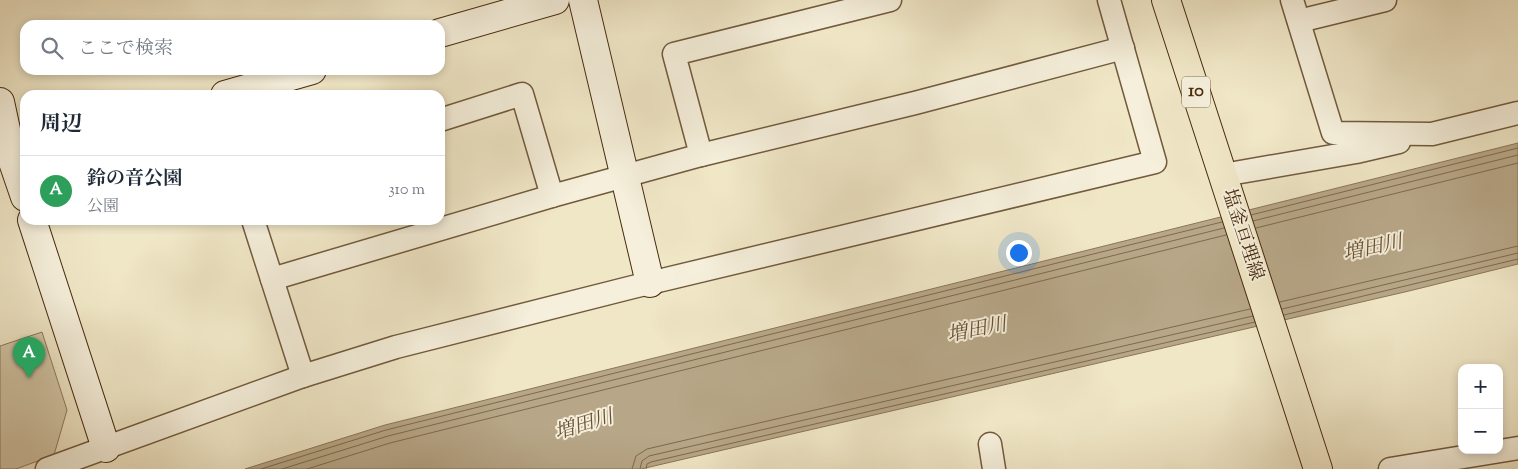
<!DOCTYPE html>
<html lang="ja">
<head>
<meta charset="utf-8">
<style>
	:root { --surface:#fff; --page:#f6f6f7; --text:#1f2937; --muted:#747a83; --line:#e0e1e3; --accent:#ea580c }
	body { margin:0; font-family:"Sorts Mill Goudy","Noto Serif JP",serif; background:var(--page); color:var(--text) }
	.controls { position:absolute; right:15px; bottom:15px; display:grid; overflow:hidden; border-radius:10px; box-shadow:0 2px 8px #0003 }
	.controls button { width:45px; height:45px; display:grid; place-items:center; padding:0; border:0; border-bottom:1px solid var(--line); background:var(--surface); color:var(--text); font:25px sans-serif }
	.you { position:absolute; left:1018px; top:252px; width:18px; height:18px; margin:-12px; border:4px solid #fff; border-radius:50%; background:#1a73e8; box-shadow:0 0 0 8px #1a73e833 }
	.badge { display:grid; place-items:center; width:32px; height:32px; border-radius:50%; background:var(--accent); color:#fff; font-size:16px; font-weight:700 }
	.pin { position:absolute; translate:-50% -41px; filter:drop-shadow(0 1px 2px #0008) }
	.pin::after { content:''; position:absolute; top:26px; width:18px; height:15px; background:inherit; clip-path:polygon(0 0,100% 0,50% 100%) }
	.list { margin:0; padding:0; list-style:none }
	h2 { display:flex; justify-content:space-between; align-items:center; height:65px; margin:0; padding:0 20px; font-size:21px }
	h2 small { font-size:16px; font-weight:400; color:var(--muted) }
	.list li { display:grid; grid-template-columns:32px 1fr auto; gap:15px; align-items:center; box-sizing:border-box; height:70px; padding:0 20px; border-top:1px solid var(--line) }
	.list b { display:block; font-size:19px; white-space:nowrap }
	.list p { margin:0; font-size:16px; white-space:nowrap; color:var(--muted) }
	.list em { font-size:16px; font-style:normal; color:var(--muted) }
	.icon { flex:none; width:28px; height:28px; fill:none; stroke:currentColor; stroke-width:2; stroke-linecap:round; stroke-linejoin:round }
	.map { position:relative; flex:none; width:1518px; height:469px; overflow:hidden }
	.search { position:absolute; background:var(--surface); box-shadow:0 2px 8px #0003; left:20px; top:20px; width:425px; height:55px; display:flex; align-items:center; gap:12px; box-sizing:border-box; padding:0 18px; border-radius:15px; color:var(--muted); font-size:19px }
	.panel { position:absolute; background:var(--surface); box-shadow:0 2px 8px #0003; left:20px; top:90px; width:425px; height:135px; border-radius:15px }
	.map>svg:first-child { display:block }
	.green { fill:#d3c7a8; stroke:#8e795b }
	.water { fill:#b7a788; stroke:#8b7557 }
	.lines { fill:none; stroke-linecap:round; stroke-linejoin:round }
	.shore { stroke:#80694b; stroke-width:1 }
	.street-casing { stroke:#725a3c; stroke-width:25 }
	.secondary-casing { stroke:#482b0e; stroke-width:30 }
	.primary-casing { stroke:#482b0e; stroke-width:30 }
	.street { stroke:#f5efdb; stroke-width:22 }
	.secondary { stroke:#f5efdb; stroke-width:28 }
	.primary { stroke:#f0e7c7; stroke-width:28 }
	.labels { text-anchor:middle; dominant-baseline:central; stroke-width:4; stroke-linejoin:round; paint-order:stroke }
	.shield { fill:#f5efdb; stroke:#7c664c; stroke-width:1 }
	.shield-label { font-size:18px; font-weight:bold; fill:#482b0e }
	.street-label { font-size:19px; fill:#482b0e; stroke:#f5efdb }
	.water-label { font-size:20px; font-style:italic; fill:#695033; stroke:#f5efdb }
</style>
</head>
<body>
<div class="map">
<svg width="1518" height="469" viewBox="0 0 1518 469">
	<rect width="100%" height="100%" fill="#f0e7c7"/>
	<filter id="stains"><feTurbulence type="fractalNoise" baseFrequency=".004" numOctaves="4"/><feColorMatrix values="0 0 0 0 .2 0 0 0 0 .09 0 0 0 0 .02 0 0 0 .5 -.17"/></filter>
	<radialGradient id="worn" r=".72"><stop offset=".6" stop-color="#630" stop-opacity="0"/><stop offset="1" stop-color="#630" stop-opacity=".3"/></radialGradient>
	<!-- green -->
	<polygon class="green" points="42,332 67,410 54,455 16,469 0,469 0,346"/>
	<!-- water -->
	<polygon class="water" points="1518,143 1518,264 1409,291 641,469 245,469 385,425"/>
	<g class="lines">
		<!-- shore -->
		<g class="shore">
			<polyline points="1251,215 1518,148"/>
			<polyline points="1253,221 1518,155"/>
			<polyline points="1256,228 1518,163"/>
			<polyline points="1280,302 1518,246"/>
			<polyline points="1282,309 1518,253"/>
			<polyline points="1284,315 1518,259"/>
			<polyline points="261,469 386,430 1222,222"/>
			<polyline points="282,469 388,436 1224,228"/>
			<polyline points="307,469 390,443 1226,235"/>
			<polyline points="632,469 636,456 647,449 1250,309"/>
			<polyline points="640,469 642,461 649,456 1253,316"/>
			<polyline points="646,469 647,464 651,462 1255,322"/>
		</g>
		<defs>
			<g id="street">
				<polyline points="1292,0 1333,133 1432,134 1518,113"/>
				<polyline points="1299,21 1385,0"/>
				<polyline points="440,120 522,94 552,196 701,155 674,54 890,0"/>
				<polyline points="701,155 915,103 1123,48"/>
				<polyline points="1223,175 1356,152 1399,142"/>
				<polyline points="253,220 303,376"/>
				<polyline points="272,279 552,196"/>
				<polyline points="990,444 994,469"/>
				<polyline points="47,469 303,376 396,347 633,287 1155,162 1109,0"/>
				<polyline points="1390,469 1518,448"/>
			</g>
			<g id="secondary">
				<polyline points="583,0 650,283"/>
				<polyline points="440,33 555,0"/>
				<polyline points="225,95 312,70"/>
				<polyline points="0,102 13,162 25,197"/>
				<polyline points="32,220 106,448"/>
			</g>
			<polyline id="primary" points="1166,0 1318,469"/>
		</defs>
		<!-- street casing -->
		<use href="#street" class="street-casing"/>
		<!-- secondary casing -->
		<use href="#secondary" class="secondary-casing"/>
		<!-- primary casing -->
		<use href="#primary" class="primary-casing"/>
		<!-- street -->
		<use href="#street" class="street"/>
		<!-- secondary -->
		<use href="#secondary" class="secondary"/>
		<!-- primary -->
		<use href="#primary" class="primary"/>
	</g>
	<g class="labels">
		<!-- shield labels -->
		<rect class="shield" x="1182" y="76.5" width="28" height="31" rx="4"/>
		<g class="shield-label">
			<text x="1196" y="92">10</text>
		</g>
		<!-- street labels -->
		<g class="street-label">
			<text transform="translate(1242 235) rotate(72)">塩釜亘理線</text>
		</g>
		<!-- water labels -->
		<g class="water-label">
			<text transform="translate(1373 249) rotate(-12)">増田川</text>
			<text transform="translate(977 331) rotate(-11)">増田川</text>
			<text transform="translate(584 426) rotate(-17)">増田川</text>
		</g>
	</g>
	<rect width="100%" height="100%" filter="url(#stains)"/>
	<rect width="100%" height="100%" fill="url(#worn)"/>
</svg>
<div class="controls">
<button>+</button>
<button>−</button>
</div>
<div class="you"></div>
<div class="pin badge" style="left:29px;top:378px;background:#2e9e5b">A</div>
<div class="search"><svg class="icon" aria-label="search" viewBox="0 0 24 24"><circle cx="10" cy="10" r="6"/><path d="M15 15l6 6"/></svg>ここで検索</div>
<section class="panel">
<h2>周辺<small></small></h2>
<ul class="list">
<li><span class="badge" style="background:#2e9e5b">A</span><div><b>鈴の音公園</b><p>公園</p></div><em>310 m</em></li>
</ul>
</section>
</div>
</body>
</html>
